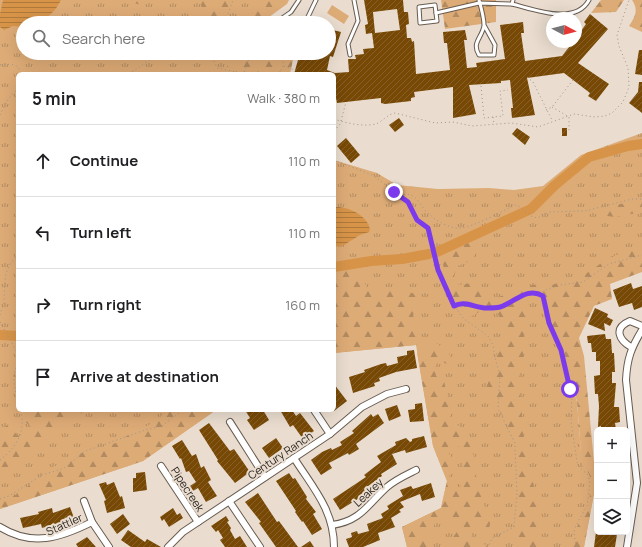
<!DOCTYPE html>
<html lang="en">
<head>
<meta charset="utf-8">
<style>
	:root { --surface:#fff; --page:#f6f6f6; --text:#202124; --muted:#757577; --line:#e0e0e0 }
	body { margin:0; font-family:Manrope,sans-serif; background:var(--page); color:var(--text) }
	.controls { position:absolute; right:12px; bottom:12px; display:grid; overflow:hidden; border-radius:6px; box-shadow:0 4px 16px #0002 }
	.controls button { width:36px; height:36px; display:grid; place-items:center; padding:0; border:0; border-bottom:1px solid var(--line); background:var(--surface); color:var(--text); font:20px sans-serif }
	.compass { position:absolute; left:546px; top:12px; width:36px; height:36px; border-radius:50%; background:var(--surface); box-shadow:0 4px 16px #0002; rotate:97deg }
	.stop { position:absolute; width:12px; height:12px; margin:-9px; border:3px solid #7c3aed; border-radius:50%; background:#fff }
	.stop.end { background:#7c3aed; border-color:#fff; box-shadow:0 1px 4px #0008 }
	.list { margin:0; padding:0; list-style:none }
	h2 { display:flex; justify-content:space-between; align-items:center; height:52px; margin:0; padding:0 16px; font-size:17px }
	h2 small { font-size:13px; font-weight:400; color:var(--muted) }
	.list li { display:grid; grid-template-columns:26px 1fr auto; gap:12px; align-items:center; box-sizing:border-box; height:72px; padding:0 16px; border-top:1px solid var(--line) }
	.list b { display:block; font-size:15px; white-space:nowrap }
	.list em { font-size:13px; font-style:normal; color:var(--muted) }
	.icon { flex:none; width:22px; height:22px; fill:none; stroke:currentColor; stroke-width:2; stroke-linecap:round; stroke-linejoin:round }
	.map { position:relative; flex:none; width:642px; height:547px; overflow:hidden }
	.search { position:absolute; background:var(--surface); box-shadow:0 4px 16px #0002; left:16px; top:16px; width:320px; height:44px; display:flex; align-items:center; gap:10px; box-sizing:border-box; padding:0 14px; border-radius:22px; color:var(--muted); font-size:15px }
	.panel { position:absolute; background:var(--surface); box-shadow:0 4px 16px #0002; left:16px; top:72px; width:320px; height:340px; border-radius:6px }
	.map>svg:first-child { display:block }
	.grass { fill:url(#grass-tufts) }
	.forest { fill:url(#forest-firs); fill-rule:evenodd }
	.pitch { fill:#ddab76 }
	.water { fill:url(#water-rules) }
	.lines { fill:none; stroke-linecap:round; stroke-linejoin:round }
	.river { stroke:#d79449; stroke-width:10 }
	.building { fill:url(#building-hatch); fill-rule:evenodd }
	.lane-casing { stroke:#685c51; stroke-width:5 }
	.street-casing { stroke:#685c51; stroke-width:8 }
	.path { stroke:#9f958b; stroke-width:1; stroke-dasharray:1 3; stroke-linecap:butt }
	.lane { stroke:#fff; stroke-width:3 }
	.street { stroke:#fff; stroke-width:6 }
	.route { stroke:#7c3aed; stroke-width:5 }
	.labels { text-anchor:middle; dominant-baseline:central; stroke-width:4; stroke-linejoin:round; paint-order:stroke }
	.street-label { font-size:11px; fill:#2b2621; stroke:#eaddcf }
</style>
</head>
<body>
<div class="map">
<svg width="642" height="547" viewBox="0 0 642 547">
	<defs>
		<pattern id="grass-tufts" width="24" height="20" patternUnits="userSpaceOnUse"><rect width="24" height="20" fill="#ddab76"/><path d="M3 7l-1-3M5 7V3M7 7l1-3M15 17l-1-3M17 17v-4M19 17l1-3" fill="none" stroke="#b38b60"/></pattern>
		<pattern id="forest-firs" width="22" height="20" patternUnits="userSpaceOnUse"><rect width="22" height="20" fill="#ddab76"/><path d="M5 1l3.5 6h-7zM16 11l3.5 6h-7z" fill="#b38b60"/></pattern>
		<pattern id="water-rules" width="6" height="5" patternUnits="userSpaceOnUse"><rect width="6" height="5" fill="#d79449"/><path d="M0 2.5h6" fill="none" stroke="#af793c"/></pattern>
		<pattern id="building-hatch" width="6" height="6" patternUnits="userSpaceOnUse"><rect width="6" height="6" fill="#784905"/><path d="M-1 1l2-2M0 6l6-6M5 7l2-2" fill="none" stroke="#86602a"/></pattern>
	</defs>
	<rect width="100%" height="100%" fill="#eaddcf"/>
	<!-- grass -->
	<g class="grass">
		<polygon points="0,0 276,0 258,23 23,23 23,53 252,53 264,74 18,74 18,410 216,410 143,461 0,509"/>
		<polygon points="642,133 642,271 548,298 577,402 581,452 596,483 584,547 407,547 402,527 441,508 447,481 433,446 416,345 334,353 334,160 377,173 397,185 438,189 489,188 514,190 543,186 581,155"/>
	</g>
	<!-- forest -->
	<g class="forest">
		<polygon points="132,0 161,0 142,5 133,3"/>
		<path d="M200,0H232L227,23H198C203,16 202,8 200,0Z"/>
		<polygon points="262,0 289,0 287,4 265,20 267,23 247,23"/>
		<polygon points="441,0 496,0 496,22 445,29"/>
		<polygon points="601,0 624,0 616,12 591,13"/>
		<path d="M632,0H642V32L629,26C635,17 639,10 632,0Z"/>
		<polygon points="164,53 189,53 181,53 165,63 159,60"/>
		<polygon points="236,53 294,53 294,55 290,74 223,74 222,72 233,60"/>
		<path d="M634,201H642V212L615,217L600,215L599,209C611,204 622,205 634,201Z"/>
		<path d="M471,241L475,249L473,260L457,266L453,281L459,285L476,282L489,297H499L522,287L539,284L549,286L587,273L610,257L642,247V272L610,284L612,299L594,306L579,338L584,356L596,483L584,547H571L577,527L588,507L592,483L589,474L582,465L577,401L558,338L550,324L540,293L534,294L527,298L523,356L519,378L524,445L534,488L541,528L536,547H520L521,542L512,531L518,511L517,444L487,387L491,369L504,336L501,319L493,306C483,307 477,315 467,318C450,304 443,274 442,252L453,246Z"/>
		<path d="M349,270L359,274L368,289C384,288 404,288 419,296L420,303L415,309L413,316C423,325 419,334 416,345L334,353V273Z"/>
		<path d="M434,341L449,353L451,359L448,364L438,361L435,367L436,376L444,381L450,408V419L463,429L468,436L474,458L477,483L490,523L489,530L482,531L477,525L472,526L470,530L473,542L486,545L487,547H452L451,540L459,529C451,519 440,516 432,528C429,532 429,541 427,547H407L402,527L441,508L447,481L433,446L417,353L429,350ZM458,446L461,448L463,468L459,475L461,489L455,491L448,481C451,469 457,460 447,452L451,447Z"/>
		<polygon points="24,410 85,410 71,421 52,430 36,444 31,455 1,480 0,432 8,424 17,435 24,437 31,427 22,419"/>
		<polygon points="168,410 216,410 143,461 0,509 0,498 9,498 18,494 50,469 72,456 116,443 133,432 155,422"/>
	</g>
	<!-- pitch -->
	<polygon class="pitch" points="332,5 349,16 344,24 327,13"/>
	<!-- water -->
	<g class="water">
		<path d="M3,0H61C53,17 40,23 23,23V27L13,26L4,30L0,27V14Z"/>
		<path d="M334,207C348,206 367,215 370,229L369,232L360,235L344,245L334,247Z"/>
	</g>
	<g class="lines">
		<!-- river -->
		<g class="river">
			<polyline points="437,252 531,209 554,186 589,157 628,146 642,144"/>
			<polyline points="334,267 371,261 402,259 429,254"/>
			<polyline points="0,335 18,336"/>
		</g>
	</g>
	<!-- building -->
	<g class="building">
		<path d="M364,0H403L404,12H408L409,24L406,25L407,38H411L412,42L414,41L416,74L450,70L447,43H444L443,32L465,30L467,40H464L467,68L477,67L476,63L505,59L500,25L523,22L524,33H521L525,61L562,56L573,42H576V38L586,24L584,22L590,14L608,29L578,63L609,84L596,101L588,96L590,93L564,73L527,78L535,115L512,118L511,108H513L510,80L501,81V83L469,85L476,114L453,118V87L414,92L415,97L411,98V101L385,104L381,103V98L337,103L336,98H334V74H294L300,53H329V29L341,32L333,57L330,56L327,70L335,73L349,72L348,59H356L355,55L364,54L363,49L374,48L372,33L366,34L365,25L368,24ZM397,9L400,30L375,33L373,12Z"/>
		<polygon points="639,50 642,50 642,75 635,74"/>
		<polygon points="639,82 642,82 642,113 629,103 638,92"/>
		<polygon points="399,118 404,125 395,132 389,125"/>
		<polygon points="517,128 530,137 525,145 512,134"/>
		<rect x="562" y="128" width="5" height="8"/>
		<polygon points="346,138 360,155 351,163 337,146"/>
		<polygon points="631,283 633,289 642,286 642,307 634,310 632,303 619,307 613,290"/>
		<polygon points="595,308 608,314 607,317 613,320 610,326 604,323 605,331 588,324"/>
		<polygon points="605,334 606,339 611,339 612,353 614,353 615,372 612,372 612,383 616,383 614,407 619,407 620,422 615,423 616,430 601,430 601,426 598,427 599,406 598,394 595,394 594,376 600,375 600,361 596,361 596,352 592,352 591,343 588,343 587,336"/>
		<polygon points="414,350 417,368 396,372 379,378 380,381 374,383 375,386 353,393 349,377 365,372 364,370 381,364 386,363 387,366 398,363 397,357 407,355 407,351"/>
		<polygon points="334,384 347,401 334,411"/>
		<polygon points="422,403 424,421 410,422 408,410 415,409 415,404"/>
		<polygon points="397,405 401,416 389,421 385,409"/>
		<polygon points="245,410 263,410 269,420 254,430 247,420 250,418"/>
		<polygon points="280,410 292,410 296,416 300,413 314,431 303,439 293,425 290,427"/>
		<polygon points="371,414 373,417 378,414 384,423 356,444 359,449 349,455 348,453 329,463 332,468 321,475 311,460 322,452 331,448 332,450 342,445 340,442 354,433 352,431"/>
		<polygon points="209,423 230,451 234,449 250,472 235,483 217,461 218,460 199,430"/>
		<polygon points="424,436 427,447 406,453 405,450 392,454 397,464 381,474 382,476 364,489 365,491 360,495 361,497 340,510 333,499 366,477 364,475 381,462 377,456 396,445 395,442 406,438 410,442 412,441 412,439"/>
		<polygon points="276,438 283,448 269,458 262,448"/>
		<polygon points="182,440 192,456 196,454 201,468 204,466 211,480 208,482 217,496 206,502 198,488 193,491 190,486 196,482 189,471 186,472 181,458 180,459 172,446"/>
		<polygon points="145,472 147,490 133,492 133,478 136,478 136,473"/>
		<polygon points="289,473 293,479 295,478 307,497 306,499 316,512 313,514 322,529 312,535 303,521 302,522 295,512 296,511 276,481"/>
		<polygon points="106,482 107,485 114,482 120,497 122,496 125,508 107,513 104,501 106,500 99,484"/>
		<polygon points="431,483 435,497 422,501 420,494 400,502 404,507 399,510 401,512 391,518 395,527 378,533 380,540 363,547 349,547 346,539 352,537 351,533 357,531 358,534 369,531 367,524 383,518 381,514 389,509 387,506 403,496 400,490 411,486 413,489"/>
		<polygon points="258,493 277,522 279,521 298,547 276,547 259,523 261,522 245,502"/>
		<polygon points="70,507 74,518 42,528 41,524 23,528 20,518 39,514 38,512 52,508 53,513"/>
		<polygon points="173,508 177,515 180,513 183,518 169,527 164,519 162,521 160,517"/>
		<polygon points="123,514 130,524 117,534 110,524"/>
		<polygon points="226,516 229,521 227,522 231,528 230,530 235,539 240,536 247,547 225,547 220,540 223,538 218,530 216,532 211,526"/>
		<polygon points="128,530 145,542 147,539 161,547 131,547 121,540"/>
		<polygon points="596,532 611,532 617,534 615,547 594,547"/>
		<polygon points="87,537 96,547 78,547 76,544"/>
		<polygon points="310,541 314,547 301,547"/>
	</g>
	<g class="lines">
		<defs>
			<g id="lane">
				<path d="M479,0C481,7 484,18 484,25C483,37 471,42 479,55H494L495,45L484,25"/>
				<path d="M512,4C533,9 575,26 589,0"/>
				<polygon points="435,5 437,21 420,23 419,7"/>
				<polyline points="436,13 479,3 512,4 513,0"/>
				<polyline points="275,23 291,12 299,0"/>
				<polyline points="305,23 316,0"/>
				<polyline points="350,55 348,44 358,21 354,0"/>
			</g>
			<g id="street">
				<path d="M631,347C619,340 613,328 630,321L642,326"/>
				<polyline points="314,410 330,434"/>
				<polyline points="230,422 265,477"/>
				<path d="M294,458C313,488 334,510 334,547"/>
				<polyline points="161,466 198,522"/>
				<polyline points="84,501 92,522 109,547"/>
				<polyline points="229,501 260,547"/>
				<path d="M332,525C361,521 368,504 387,487C395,480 406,475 416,470"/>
				<path d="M0,527C32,547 60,538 92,522"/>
				<polyline points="168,547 183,532 330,434 362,407 387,394 406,389"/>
				<path d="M627,547L637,483L626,380C627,359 631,348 642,330"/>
			</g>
		</defs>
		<!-- lane casing -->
		<use href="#lane" class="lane-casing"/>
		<!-- street casing -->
		<use href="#street" class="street-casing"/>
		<!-- path -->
		<g class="path">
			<polyline points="221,23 227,17 233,0"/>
			<polyline points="213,53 214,61 217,68 246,74"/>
			<polyline points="280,53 283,56"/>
			<path d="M0,65C10,64 18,62 21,74"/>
			<polyline points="284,66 295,70"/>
			<polyline points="244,72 251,53"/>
			<polyline points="129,74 160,53"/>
			<polyline points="279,74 283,66 284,53"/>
			<polyline points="527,77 533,82 552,120"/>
			<polyline points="481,86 484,118 503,116 500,91 508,90"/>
			<polyline points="552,107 569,117 569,133"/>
			<polyline points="546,110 552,107 573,80"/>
			<polyline points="0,115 8,99 18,88"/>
			<polyline points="493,117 494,124"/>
			<path d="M334,119C346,123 363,127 376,124C383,121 388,114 395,113L435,123L453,122L472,126L511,123L538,127L574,114L594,117L605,116L612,113L623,102L629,87L628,68L619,46L617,35L629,0"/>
			<polyline points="341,121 346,102"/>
			<polyline points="334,131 342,122"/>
			<polyline points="334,146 337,146"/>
			<polyline points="334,160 372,175 382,182 394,192 405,199 417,220 428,228 438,270 454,306 464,319 488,336 493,345 495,358 500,375 498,409 515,443 515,449 517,494 514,527 492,538 488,547"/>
			<path d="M400,196C416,189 419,206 428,213C436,221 450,229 461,228C473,227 503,211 515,205L520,207L531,216L537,218L550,212L585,211L632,199H642"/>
			<path d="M454,306C465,300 483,309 497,308C510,306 519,292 537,293L542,296"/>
			<path d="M0,315C1,310 4,306 4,300C5,283 3,267 18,256"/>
			<polyline points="0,322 18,354"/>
			<path d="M0,460C48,423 0,389 18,365"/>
			<polyline points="0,499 9,496 42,475 62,469 70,464 83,452 145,430 162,426 183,410"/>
			<polyline points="576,547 574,532 576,525 587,506 590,482 588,475 580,468 577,462 571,421 572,395 558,342 549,323 543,296 543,291 560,285 583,282 609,264 642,255"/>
		</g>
		<!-- lane -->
		<use href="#lane" class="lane"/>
		<!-- street -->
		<use href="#street" class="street"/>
	</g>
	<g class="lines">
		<!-- route -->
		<path class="route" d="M394,192L408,202L417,220L428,228L438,270L454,306C465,300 475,308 487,308C491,308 496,308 500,307C514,303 527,286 543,296L549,323L561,350L570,389"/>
	</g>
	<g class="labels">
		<!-- street labels -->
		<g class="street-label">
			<text transform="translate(280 455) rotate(-34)">Century Ranch</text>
			<text transform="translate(188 489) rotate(57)">Pipecreek</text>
			<text transform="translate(368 492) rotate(-43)">Leakey</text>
			<text transform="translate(64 524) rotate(-24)">Stattler</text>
		</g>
	</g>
</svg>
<div class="controls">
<button>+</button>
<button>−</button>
<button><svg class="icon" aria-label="layers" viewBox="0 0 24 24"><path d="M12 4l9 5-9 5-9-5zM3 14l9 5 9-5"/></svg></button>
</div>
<svg class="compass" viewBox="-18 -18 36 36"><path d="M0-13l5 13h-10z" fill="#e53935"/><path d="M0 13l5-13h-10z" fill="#757577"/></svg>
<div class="stop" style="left:570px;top:389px"></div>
<div class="stop end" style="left:394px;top:192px"></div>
<div class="search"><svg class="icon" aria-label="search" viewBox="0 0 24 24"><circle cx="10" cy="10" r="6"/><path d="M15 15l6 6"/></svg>Search here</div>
<section class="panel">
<h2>5 min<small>Walk · 380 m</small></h2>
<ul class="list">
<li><svg class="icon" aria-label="ahead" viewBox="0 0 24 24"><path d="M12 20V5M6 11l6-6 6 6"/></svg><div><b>Continue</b></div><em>110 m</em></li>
<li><svg class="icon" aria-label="left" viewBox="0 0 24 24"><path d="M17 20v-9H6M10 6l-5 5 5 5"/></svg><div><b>Turn left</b></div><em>110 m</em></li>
<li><svg class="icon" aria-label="right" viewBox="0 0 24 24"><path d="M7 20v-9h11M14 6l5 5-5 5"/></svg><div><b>Turn right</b></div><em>160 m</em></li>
<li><svg class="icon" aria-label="arrive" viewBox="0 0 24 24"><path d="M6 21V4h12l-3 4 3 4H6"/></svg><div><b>Arrive at destination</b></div></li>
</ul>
</section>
</div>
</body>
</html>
